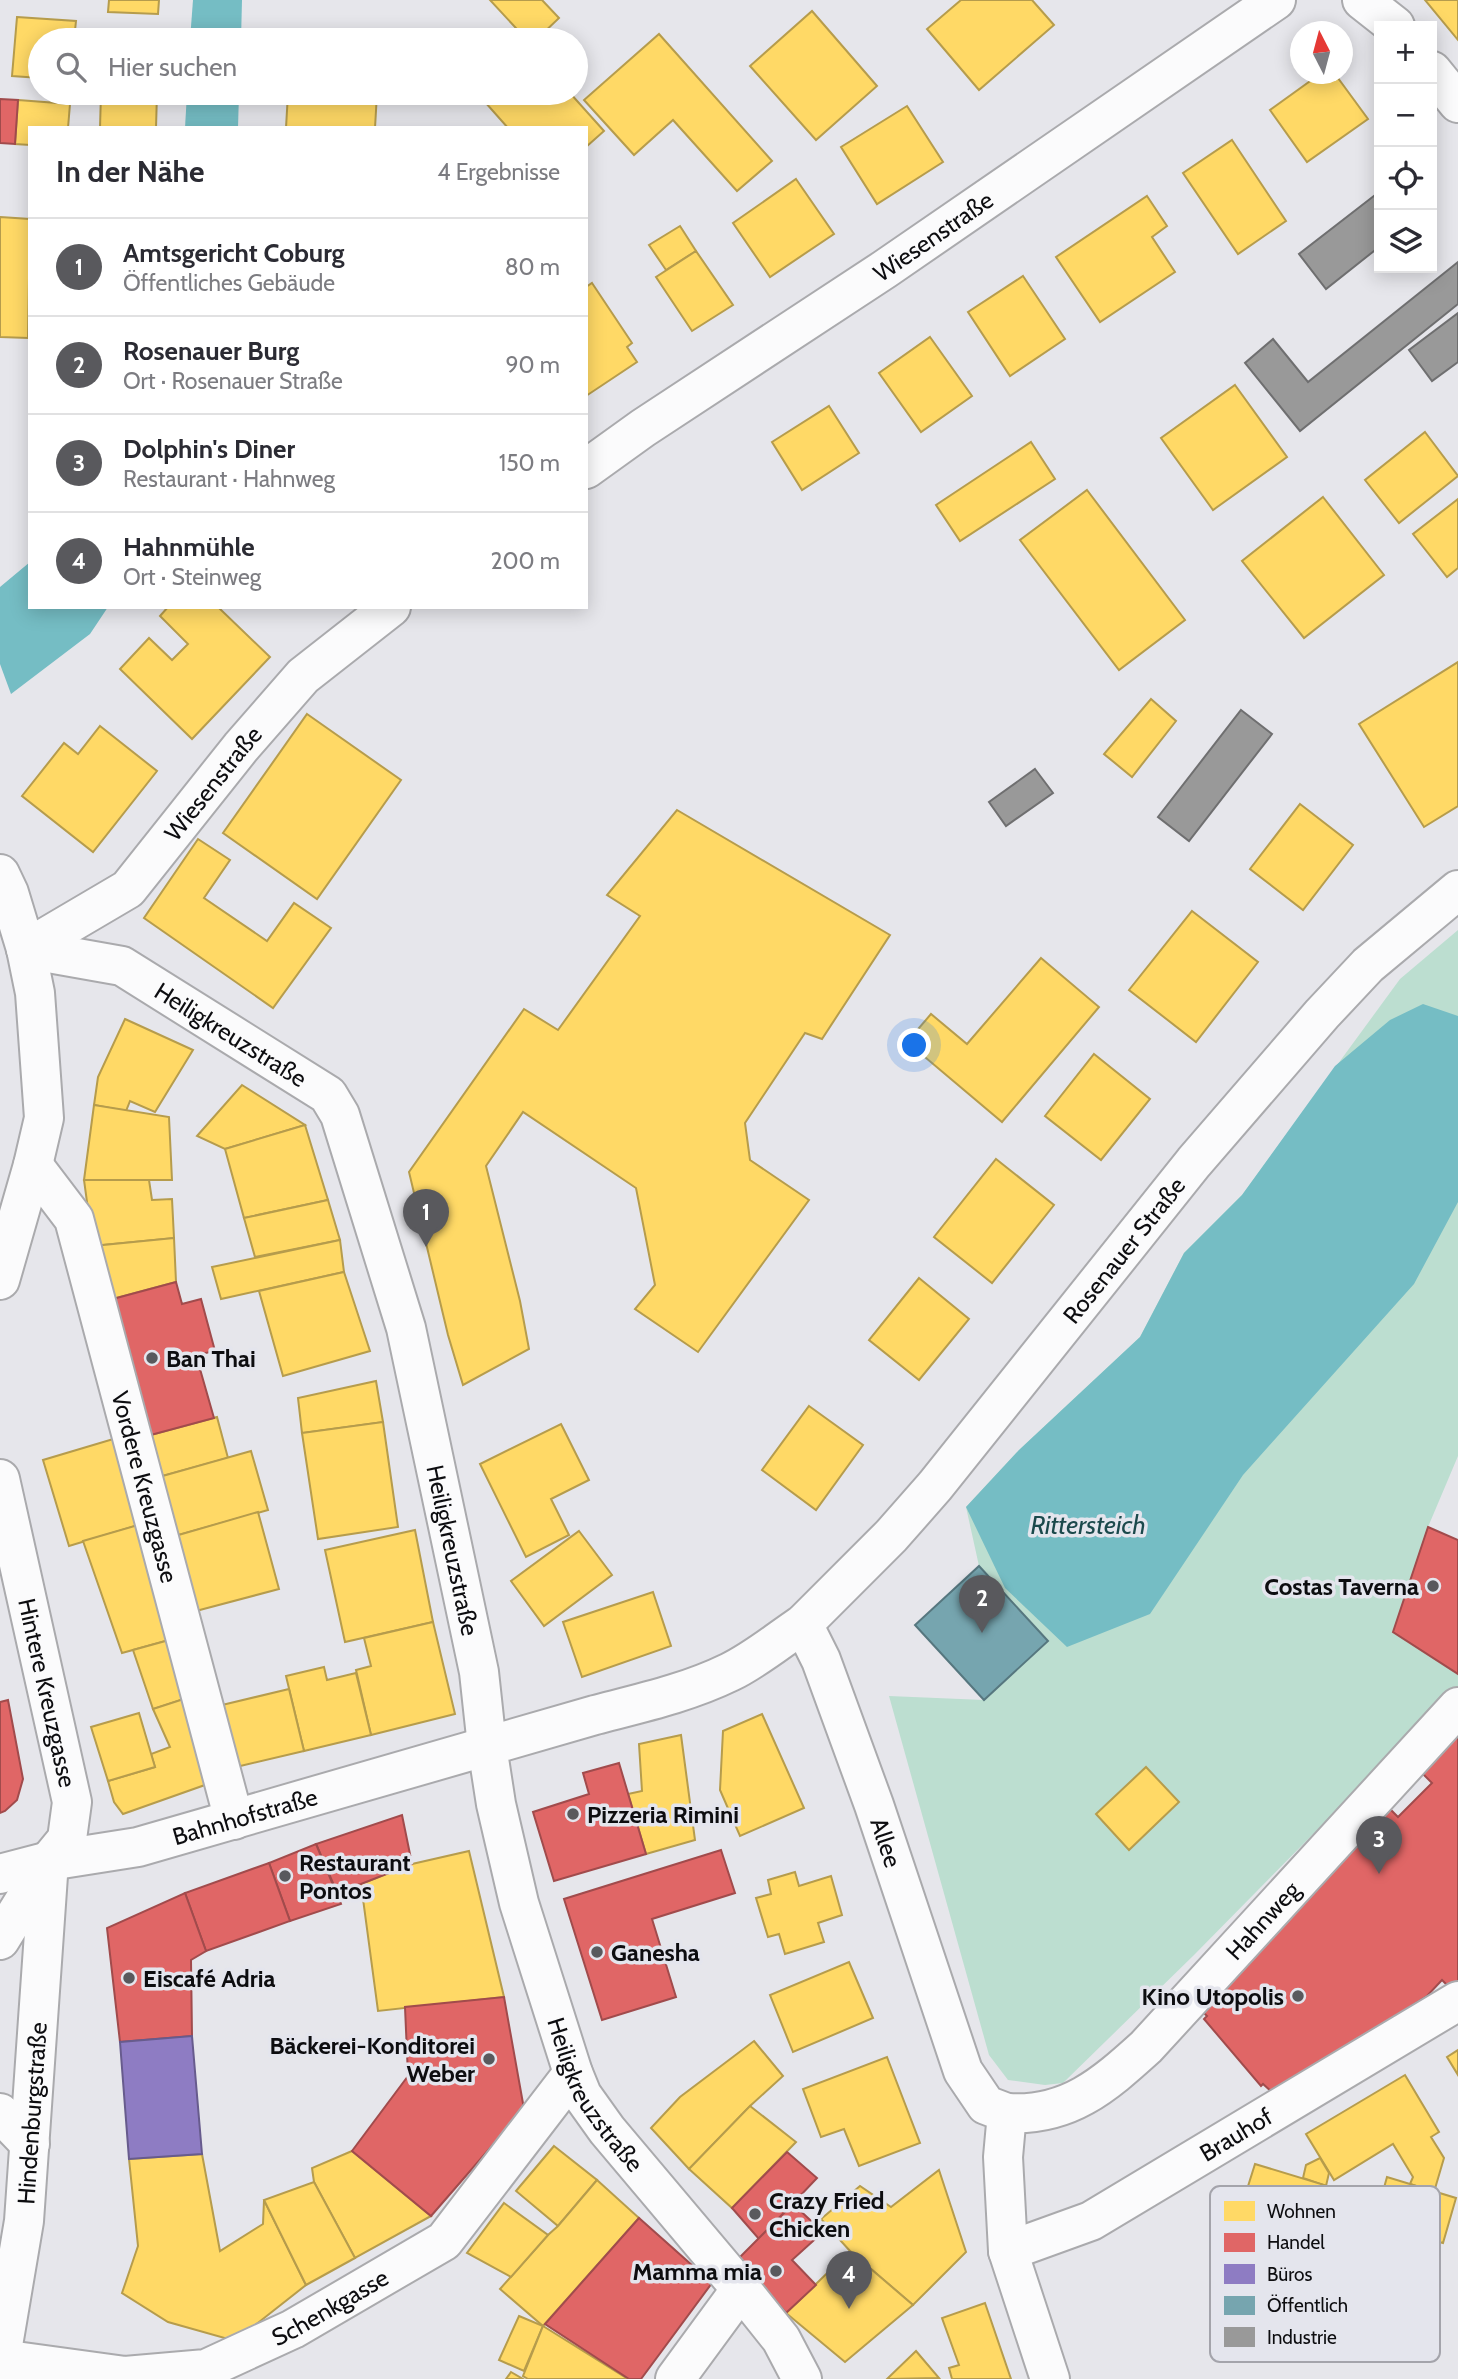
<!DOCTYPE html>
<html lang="de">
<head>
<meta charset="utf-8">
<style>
	:root { --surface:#fff; --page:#f7f7f7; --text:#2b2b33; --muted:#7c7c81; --line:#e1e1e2; --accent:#59595d }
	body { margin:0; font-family:Cabin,sans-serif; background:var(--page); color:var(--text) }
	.controls { position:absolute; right:21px; top:21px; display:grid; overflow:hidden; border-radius:0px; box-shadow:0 4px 18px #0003 }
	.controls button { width:63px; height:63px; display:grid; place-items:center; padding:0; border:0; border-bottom:2px solid var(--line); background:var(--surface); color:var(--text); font:35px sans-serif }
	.compass { position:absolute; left:1290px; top:21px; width:63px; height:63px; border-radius:50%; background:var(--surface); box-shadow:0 4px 18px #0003; rotate:354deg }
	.you { position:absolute; left:915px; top:1046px; width:24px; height:24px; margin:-18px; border:5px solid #fff; border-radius:50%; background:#1a73e8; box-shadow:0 0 0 10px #1a73e833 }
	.badge { display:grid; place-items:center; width:46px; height:46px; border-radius:50%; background:var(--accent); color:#fff; font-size:23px; font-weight:700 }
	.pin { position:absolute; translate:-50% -58px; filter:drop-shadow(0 2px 4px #0008) }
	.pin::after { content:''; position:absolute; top:37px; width:24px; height:21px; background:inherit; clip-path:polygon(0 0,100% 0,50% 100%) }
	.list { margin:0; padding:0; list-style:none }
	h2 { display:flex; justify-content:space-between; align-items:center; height:91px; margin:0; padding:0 28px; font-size:30px }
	h2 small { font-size:23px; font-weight:400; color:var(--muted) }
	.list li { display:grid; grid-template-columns:46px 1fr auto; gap:21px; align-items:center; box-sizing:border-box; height:98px; padding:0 28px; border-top:2px solid var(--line) }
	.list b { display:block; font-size:26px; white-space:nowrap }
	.list p { margin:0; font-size:23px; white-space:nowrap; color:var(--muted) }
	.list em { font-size:23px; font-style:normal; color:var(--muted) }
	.icon { flex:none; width:38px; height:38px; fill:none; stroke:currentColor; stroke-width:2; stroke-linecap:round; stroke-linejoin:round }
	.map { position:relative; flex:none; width:1458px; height:2379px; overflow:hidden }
	.search { position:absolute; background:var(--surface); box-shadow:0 4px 18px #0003; left:28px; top:28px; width:560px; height:77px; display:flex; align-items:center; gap:18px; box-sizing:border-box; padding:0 24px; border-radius:38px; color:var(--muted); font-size:26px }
	.panel { position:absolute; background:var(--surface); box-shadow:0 4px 18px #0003; left:28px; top:126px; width:560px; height:483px; border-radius:0px }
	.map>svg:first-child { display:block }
	.green { fill:#bcded0 }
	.water { fill:#75bdc4 }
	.homes { fill:#ffd966; stroke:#b69c4c; stroke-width:2 }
	.shops { fill:#e06666; stroke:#a14b4c; stroke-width:2 }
	.offices { fill:#8e7cc3; stroke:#675b8d; stroke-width:2 }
	.public { fill:#76a5af; stroke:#56777f; stroke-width:2 }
	.industry { fill:#999; stroke:#6f6f70; stroke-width:2 }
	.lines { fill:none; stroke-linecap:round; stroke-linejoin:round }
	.street-casing { stroke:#aaaaad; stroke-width:42 }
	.secondary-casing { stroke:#aaaaad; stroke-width:42 }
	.street { stroke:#fbfbfc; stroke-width:38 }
	.secondary { stroke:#fbfbfc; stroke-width:38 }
	.poi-dot { fill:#59595d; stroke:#e4e5ed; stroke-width:2.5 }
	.labels { text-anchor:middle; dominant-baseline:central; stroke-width:7; stroke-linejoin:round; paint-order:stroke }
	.street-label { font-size:24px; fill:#0d0d10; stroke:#e4e5ed }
	.poi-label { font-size:24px; font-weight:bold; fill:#0d0d10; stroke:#e4e5ed; text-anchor:start }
	.water-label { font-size:26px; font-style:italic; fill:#1b494c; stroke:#e4e5ed }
	.key { fill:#e4e5ed; stroke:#a4a4ab; stroke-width:2 }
	.key-label { font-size:19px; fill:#0d0d10 }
</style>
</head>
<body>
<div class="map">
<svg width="1458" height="2379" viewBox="0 0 1458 2379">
	<rect width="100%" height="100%" fill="#e6e6eb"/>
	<!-- green -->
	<polygon class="green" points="1458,930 1458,1456 1428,1527 1393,1632 1458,1674 1458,1687 1194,1955 1063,2083 1045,2085 1008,2080 989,2055 889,1696 984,1700 1048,1641 979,1566 966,1507 1019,1450 1140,1337 1184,1253 1242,1195 1400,979"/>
	<!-- water -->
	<g class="water">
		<polygon points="193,0 242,0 241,40 190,40"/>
		<polygon points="187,93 239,93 238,128 185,128"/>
		<polygon points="30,562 30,607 108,607 90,634 11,694 0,664 0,587"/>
		<polygon points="1423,1004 1458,1016 1458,1202 1414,1284 1243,1475 1150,1614 1067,1647 1005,1588 966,1507 1019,1450 1140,1337 1184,1253 1242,1195 1335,1066 1390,1020"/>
	</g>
	<!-- homes -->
	<g class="homes">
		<polygon points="109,0 159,0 158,14 108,12"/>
		<polygon points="490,0 542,0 559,18 536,40 527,40"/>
		<polygon points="961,0 1032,0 1054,25 979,90 927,29"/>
		<polygon points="1425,0 1458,0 1458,40"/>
		<polygon points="812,11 877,86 816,140 750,66"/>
		<polygon points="17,17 76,21 74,40 40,40 40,78 12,76"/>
		<polygon points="659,34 772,161 737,191 673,120 634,155 584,100"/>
		<polygon points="1320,74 1335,74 1368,119 1307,162 1270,110"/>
		<polygon points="101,93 157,93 156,128 100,128"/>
		<polygon points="288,93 377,93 375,128 286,128"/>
		<polygon points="477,93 570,93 604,131 586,147 586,128 508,128"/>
		<polygon points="18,100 70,104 68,128 30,128 30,145 15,144"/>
		<polygon points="907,106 943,162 877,204 841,147"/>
		<polygon points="1232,140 1286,221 1238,254 1183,173"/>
		<polygon points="796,179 834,234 770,277 733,223"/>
		<polygon points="1147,196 1167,226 1152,237 1175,272 1100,322 1056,257"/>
		<polygon points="0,217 30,219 28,338 0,337"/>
		<polygon points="680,226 696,251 666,270 649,245"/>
		<polygon points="696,251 733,305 692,331 656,277"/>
		<polygon points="1023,276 1065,339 1010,376 968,312"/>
		<polygon points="592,283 632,343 627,347 637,362 586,396 586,287"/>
		<polygon points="930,337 972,396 921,432 879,373"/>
		<polygon points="1235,385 1287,457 1213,510 1161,438"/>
		<polygon points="829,406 859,453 802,490 772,442"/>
		<polygon points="1425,432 1458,476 1399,523 1365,480"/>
		<polygon points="1031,442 1055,479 960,541 936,505"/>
		<polygon points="1087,490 1185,620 1119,670 1020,540"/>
		<polygon points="1323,497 1384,575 1304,638 1242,561"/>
		<polygon points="1458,499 1458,568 1447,577 1413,534"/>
		<polygon points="168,607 218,607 270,657 192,739 120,669 149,638 172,660 188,644 160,616"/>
		<polygon points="1458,662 1458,806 1424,827 1359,724"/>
		<polygon points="1151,699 1176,721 1132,777 1104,754"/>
		<polygon points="307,714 401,780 317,899 223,833"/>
		<polygon points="100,726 157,771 93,852 22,796 64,743 78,754"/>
		<polygon points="1300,804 1353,845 1303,910 1250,869"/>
		<polygon points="677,810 890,935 822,1039 805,1033 745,1123 750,1160 809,1200 698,1352 635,1309 655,1285 636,1188 523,1112 486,1166 520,1301 529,1349 463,1385 448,1335 409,1172 524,1009 558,1030 640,916 607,895"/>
		<polygon points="198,839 230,860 204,898 267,941 294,903 331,928 273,1008 144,918"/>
		<polygon points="1192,911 1258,962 1196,1042 1129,990"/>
		<polygon points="1041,958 1099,1007 1002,1122 907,1042 931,1014 967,1044"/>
		<polygon points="125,1019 193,1050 155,1112 130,1101 126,1111 94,1105 98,1077"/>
		<polygon points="1094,1054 1150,1099 1101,1160 1045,1116"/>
		<polygon points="242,1085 305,1125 225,1149 197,1136"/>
		<polygon points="94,1105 169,1117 172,1180 84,1180"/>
		<polygon points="305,1125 328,1200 244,1218 225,1149"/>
		<polygon points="996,1159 1054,1205 992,1283 934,1237"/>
		<polygon points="84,1180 149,1180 152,1200 172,1199 174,1238 93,1246"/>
		<polygon points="328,1200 340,1240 255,1257 244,1218"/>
		<polygon points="174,1238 176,1282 109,1300 93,1246"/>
		<polygon points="340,1240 344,1272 221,1299 212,1267"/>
		<polygon points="344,1272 370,1351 283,1376 259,1291"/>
		<polygon points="919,1278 969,1319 919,1380 869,1340"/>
		<polygon points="376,1381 383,1422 302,1433 298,1398"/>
		<polygon points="809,1406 863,1445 816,1510 762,1470"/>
		<polygon points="217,1417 228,1458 159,1477 147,1436"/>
		<polygon points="383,1422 398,1527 318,1539 302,1433"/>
		<polygon points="561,1424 589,1480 551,1499 569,1535 526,1557 480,1464"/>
		<polygon points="120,1437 145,1523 69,1546 43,1460"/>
		<polygon points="251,1451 268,1510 175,1536 159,1477"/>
		<polygon points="258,1512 279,1589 196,1611 175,1536"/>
		<polygon points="145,1523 180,1637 122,1653 83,1541"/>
		<polygon points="415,1530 433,1622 345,1642 325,1550"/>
		<polygon points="579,1531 612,1575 544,1626 511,1581"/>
		<polygon points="653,1592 671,1646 582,1677 563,1622"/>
		<polygon points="433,1622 455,1714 371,1735 356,1670 371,1666 364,1638"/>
		<polygon points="180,1637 196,1695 153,1709 133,1650"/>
		<polygon points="324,1667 327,1680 356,1673 371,1735 304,1751 286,1676"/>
		<polygon points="289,1689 304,1751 236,1767 222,1705"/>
		<polygon points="196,1695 219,1780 123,1814 114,1802 108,1781 155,1767 151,1754 170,1747 153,1709"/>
		<polygon points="139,1713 155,1767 108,1781 91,1727"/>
		<polygon points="762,1714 804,1808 740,1836 720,1790 723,1731"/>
		<polygon points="681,1735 695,1840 646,1854 628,1794 642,1791 639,1744"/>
		<polygon points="1146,1767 1179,1802 1129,1850 1096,1814"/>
		<polygon points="469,1851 504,1997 378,2011 361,1884 412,1864"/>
		<polygon points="795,1872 799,1886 831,1876 842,1915 818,1923 824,1942 785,1954 779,1934 768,1937 756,1898 771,1894 768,1880"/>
		<polygon points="849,1962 873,2018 793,2052 770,1995"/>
		<polygon points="754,2041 783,2076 750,2106 689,2169 651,2128 680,2097"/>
		<polygon points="1458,2050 1458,2075 1447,2057"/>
		<polygon points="887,2057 920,2143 859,2166 844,2129 821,2137 803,2089"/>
		<polygon points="1405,2075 1439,2132 1431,2137 1444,2158 1434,2192 1410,2184 1413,2177 1393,2144 1334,2180 1306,2134"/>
		<polygon points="750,2106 796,2142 732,2208 689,2169"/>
		<polygon points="554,2146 597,2180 558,2226 516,2191"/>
		<polygon points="352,2151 431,2216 355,2258 314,2182 312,2168"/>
		<polygon points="202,2154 220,2251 263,2224 264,2200 306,2285 254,2326 228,2339 168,2322 122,2293 138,2246 129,2159"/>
		<polygon points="1320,2158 1329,2173 1326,2186 1303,2178 1306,2165"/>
		<polygon points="1255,2164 1380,2202 1387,2177 1456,2198 1443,2243 1424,2238 1419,2255 1410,2253 1407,2260 1393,2255 1390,2264 1343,2250 1341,2256 1242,2226 1234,2234 1224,2231 1223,2222 1229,2215 1238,2218"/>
		<polygon points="939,2170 966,2252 913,2305 850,2251 821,2219 860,2186 891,2207"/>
		<polygon points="597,2180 639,2218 543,2326 500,2289 548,2235 558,2226"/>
		<polygon points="314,2182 355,2258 306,2285 264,2200"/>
		<polygon points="504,2203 548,2235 511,2277 467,2253"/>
		<polygon points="850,2251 913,2305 845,2362 786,2313"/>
		<polygon points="985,2303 1011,2379 952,2379 949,2368 959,2365 942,2318"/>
		<polygon points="519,2316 543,2326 524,2371 499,2360"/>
		<polygon points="543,2326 628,2379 528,2379 523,2376"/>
		<polygon points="916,2351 939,2378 887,2379"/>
		<polygon points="511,2372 523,2379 506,2379"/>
	</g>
	<!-- shops -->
	<g class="shops">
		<polygon points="0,99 18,100 15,144 0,143"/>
		<polygon points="176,1282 182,1304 201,1299 215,1351 196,1355 214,1418 147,1436 109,1300"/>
		<polygon points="1428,1527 1458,1540 1458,1674 1393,1632"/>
		<polygon points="8,1700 23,1779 17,1800 5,1811 0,1813 0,1702"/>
		<polygon points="1458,1730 1458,1988 1454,1992 1442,1980 1427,1996 1273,2093 1263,2084 1261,2086 1204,2019 1207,2016 1199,2008 1390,1809 1398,1817 1432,1783 1418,1769"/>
		<polygon points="619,1763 646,1854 554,1881 533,1812 589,1794 583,1773"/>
		<polygon points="402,1815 412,1864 361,1884 336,1890 316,1844"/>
		<polygon points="316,1844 341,1904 290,1921 269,1863"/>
		<polygon points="721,1850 735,1893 652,1919 676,1997 602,2020 564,1899"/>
		<polygon points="269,1863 290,1921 206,1951 185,1893"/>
		<polygon points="185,1893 206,1951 191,1960 192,2036 120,2042 107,1928"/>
		<polygon points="504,1997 524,2109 431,2216 352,2151 408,2076 405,2007"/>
		<polygon points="787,2152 817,2178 759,2239 732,2208"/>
		<polygon points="793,2204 823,2232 792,2260 816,2285 786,2313 739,2258"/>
		<polygon points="639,2218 712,2283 641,2379 629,2379 545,2324"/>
	</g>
	<!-- offices -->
	<polygon class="offices" points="192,2036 202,2154 129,2159 120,2042"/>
	<!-- public -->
	<polygon class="public" points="979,1566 1048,1641 984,1700 915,1625"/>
	<!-- industry -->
	<g class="industry">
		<polygon points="1379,192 1379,247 1326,289 1299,254"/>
		<polygon points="1458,262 1458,304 1300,431 1245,363 1273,339 1308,382"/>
		<polygon points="1458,313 1458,362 1432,381 1409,350"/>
		<polygon points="1241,710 1272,734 1189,841 1158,817"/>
		<polygon points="1035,769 1053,793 1006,826 989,802"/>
	</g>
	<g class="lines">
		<defs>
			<g id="street">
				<polyline points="1362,0 1395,26"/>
				<polyline points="1432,71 1458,103"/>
				<path id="s1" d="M586,469L643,428L885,269L1276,0"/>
				<path id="s2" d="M26,949L128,889L241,747L303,676L391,607"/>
				<path id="s3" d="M33,1165L74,1219L234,1820"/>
				<path id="s4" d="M803,1624L821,1660L874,1805L963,2071L986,2105L1007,2113L1003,2157L1008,2251L1050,2379"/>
				<polyline points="0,1940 49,1861"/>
				<polyline points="0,2113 30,2144"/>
				<path id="s5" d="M1007,2113C1068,2117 1104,2085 1146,2047L1458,1707"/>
				<path id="s6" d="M1008,2251L1091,2221L1458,2001"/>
				<path id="s7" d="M1,2359L125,2376L206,2369L293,2329L444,2241L573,2073"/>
				<polyline points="675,2379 741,2289"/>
			</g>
			<g id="secondary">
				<polyline points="0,874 9,893 26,949 35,993 44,1118 33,1165 0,1280"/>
				<path id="s8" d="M26,949L122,966L328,1095L340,1115L406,1328L479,1672L487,1746L496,1804L519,1903L573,2073L582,2095L607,2130L741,2289L781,2339L802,2379"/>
				<path id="s9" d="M0,1479L72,1802L67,1839L49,1861"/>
				<path id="s10" d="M0,1874L49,1861L138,1847L595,1715C641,1703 687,1693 730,1672C755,1660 779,1640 803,1624L891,1536L935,1486L1194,1162L1322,1014L1368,965L1458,890"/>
				<path id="s11" d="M0,2363L24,2221L49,1861"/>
			</g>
		</defs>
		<!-- street casing -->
		<use href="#street" class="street-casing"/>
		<!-- secondary casing -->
		<use href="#secondary" class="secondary-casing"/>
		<!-- street -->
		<use href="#street" class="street"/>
		<!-- secondary -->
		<use href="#secondary" class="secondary"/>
	</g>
	<!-- markers -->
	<g class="poi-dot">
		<circle cx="152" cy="1358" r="7"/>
		<circle cx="1433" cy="1586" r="7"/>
		<circle cx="573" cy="1814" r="7"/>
		<circle cx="285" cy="1876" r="7"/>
		<circle cx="597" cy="1952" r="7"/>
		<circle cx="129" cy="1978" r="7"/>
		<circle cx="1298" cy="1996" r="7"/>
		<circle cx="489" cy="2059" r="7"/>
		<circle cx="755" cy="2214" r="7"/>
		<circle cx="776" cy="2271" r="7"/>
	</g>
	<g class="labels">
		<!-- street labels -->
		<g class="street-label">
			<text stroke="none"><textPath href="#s1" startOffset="418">Wiesenstraße</textPath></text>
			<text stroke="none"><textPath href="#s2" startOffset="254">Wiesenstraße</textPath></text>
			<text stroke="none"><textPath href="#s8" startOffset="226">Heiligkreuzstraße</textPath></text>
			<text stroke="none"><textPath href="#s10" startOffset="1339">Rosenauer Straße</textPath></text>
			<text stroke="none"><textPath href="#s3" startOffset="345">Vordere Kreuzgasse</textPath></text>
			<text stroke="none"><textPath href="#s8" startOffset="814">Heiligkreuzstraße</textPath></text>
			<text stroke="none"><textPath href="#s9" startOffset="219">Hintere Kreuzgasse</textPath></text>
			<text stroke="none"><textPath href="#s10" startOffset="252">Bahnhofstraße</textPath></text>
			<text stroke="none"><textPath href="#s4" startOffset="234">Allee</textPath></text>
			<text stroke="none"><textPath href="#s5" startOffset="331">Hahnweg</textPath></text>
			<text stroke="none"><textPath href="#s8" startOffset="1381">Heiligkreuzstraße</textPath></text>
			<text stroke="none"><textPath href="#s11" startOffset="252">Hindenburgstraße</textPath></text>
			<text stroke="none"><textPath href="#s6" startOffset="257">Brauhof</textPath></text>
			<text stroke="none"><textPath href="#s7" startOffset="345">Schenkgasse</textPath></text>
		</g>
		<!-- poi labels -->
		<g class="poi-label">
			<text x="166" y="1358">Ban Thai</text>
			<text x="1419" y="1586" text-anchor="end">Costas Taverna</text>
			<text x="587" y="1814">Pizzeria Rimini</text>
			<text x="299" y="1862">Restaurant<tspan x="299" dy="28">Pontos</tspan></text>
			<text x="611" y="1952">Ganesha</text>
			<text x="143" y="1978">Eiscafé Adria</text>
			<text x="1284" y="1996" text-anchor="end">Kino Utopolis</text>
			<text x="475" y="2045" text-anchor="end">Bäckerei-Konditorei<tspan x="475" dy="28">Weber</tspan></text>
			<text x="769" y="2200">Crazy Fried<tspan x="769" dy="28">Chicken</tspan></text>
			<text x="762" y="2271" text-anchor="end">Mamma mia</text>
		</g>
		<!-- water labels -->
		<g class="water-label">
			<text x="1088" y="1525">Rittersteich</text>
		</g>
	</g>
	<!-- legend -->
	<rect x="1210" y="2186" width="230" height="176" rx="10" class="key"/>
	<rect x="1224" y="2201" width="31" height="20" fill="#ffd966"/>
	<rect x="1224" y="2233" width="31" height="19" fill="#e06666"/>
	<rect x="1224" y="2264" width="31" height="20" fill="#8e7cc3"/>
	<rect x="1224" y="2296" width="31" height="19" fill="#76a5af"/>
	<rect x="1224" y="2327" width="31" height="20" fill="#999"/>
	<g class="key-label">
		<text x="1267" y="2218">Wohnen</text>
		<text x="1267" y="2249">Handel</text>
		<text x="1267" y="2281">Büros</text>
		<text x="1267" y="2312">Öffentlich</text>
		<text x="1267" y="2344">Industrie</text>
	</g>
</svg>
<div class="controls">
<button>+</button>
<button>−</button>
<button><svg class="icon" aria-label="locate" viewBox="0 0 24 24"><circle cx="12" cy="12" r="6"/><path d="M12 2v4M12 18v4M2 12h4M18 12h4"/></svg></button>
<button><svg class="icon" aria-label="layers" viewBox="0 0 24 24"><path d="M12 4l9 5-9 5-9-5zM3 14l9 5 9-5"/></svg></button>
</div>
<svg class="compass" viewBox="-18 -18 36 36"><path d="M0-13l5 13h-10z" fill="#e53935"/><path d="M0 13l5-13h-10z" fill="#7c7c81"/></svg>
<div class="you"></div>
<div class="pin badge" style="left:426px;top:1247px">1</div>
<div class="pin badge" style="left:982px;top:1633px">2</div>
<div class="pin badge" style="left:1379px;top:1874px">3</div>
<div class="pin badge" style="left:849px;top:2309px">4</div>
<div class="search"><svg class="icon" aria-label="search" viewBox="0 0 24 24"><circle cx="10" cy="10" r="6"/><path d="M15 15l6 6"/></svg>Hier suchen</div>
<section class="panel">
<h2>In der Nähe<small>4 Ergebnisse</small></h2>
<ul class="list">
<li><span class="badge">1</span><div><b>Amtsgericht Coburg</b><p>Öffentliches Gebäude</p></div><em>80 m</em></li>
<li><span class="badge">2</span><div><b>Rosenauer Burg</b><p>Ort · Rosenauer Straße</p></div><em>90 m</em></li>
<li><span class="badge">3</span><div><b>Dolphin's Diner</b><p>Restaurant · Hahnweg</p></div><em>150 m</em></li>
<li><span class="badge">4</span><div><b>Hahnmühle</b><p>Ort · Steinweg</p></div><em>200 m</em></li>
</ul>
</section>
</div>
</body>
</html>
